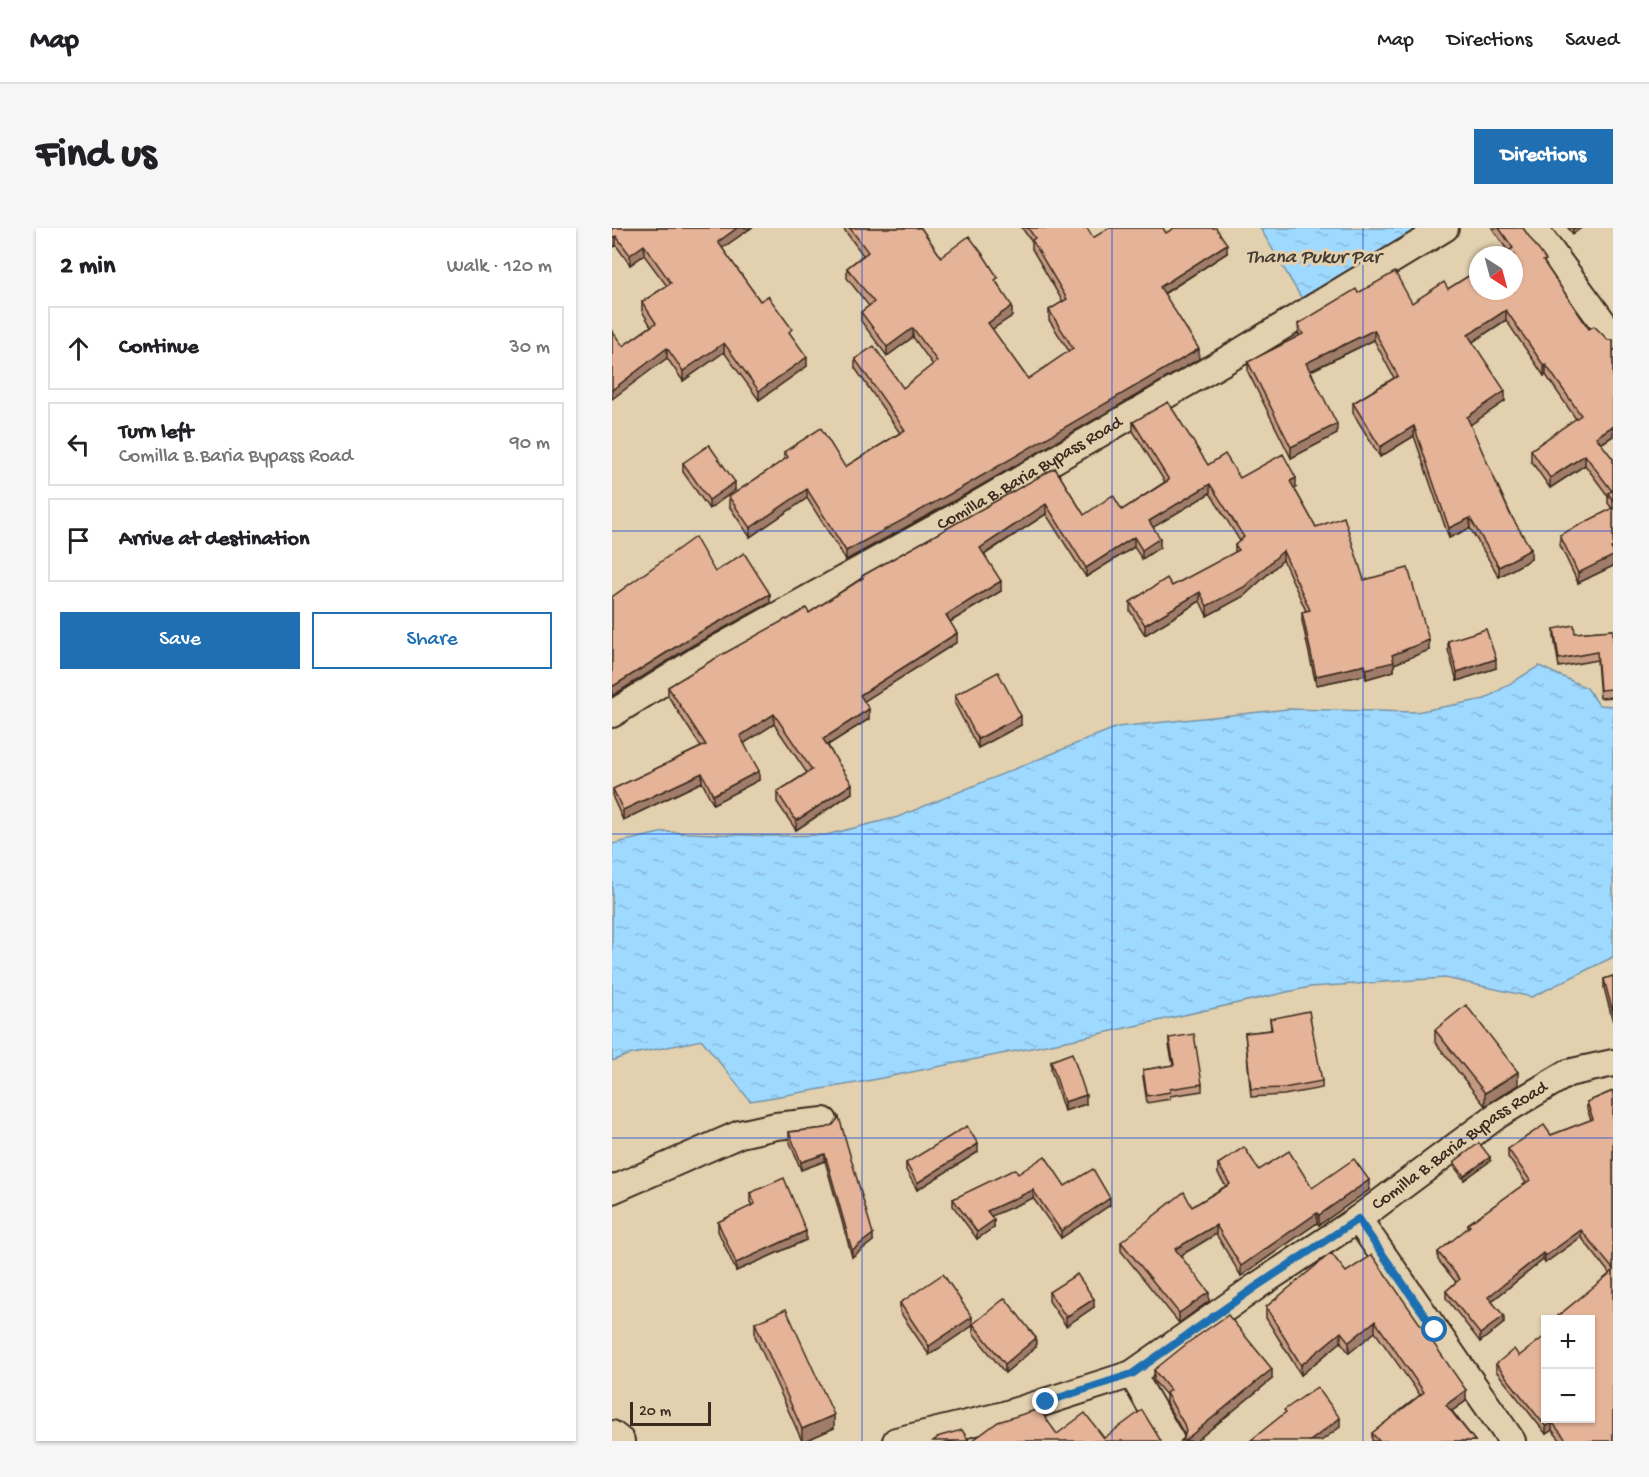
<!DOCTYPE html>
<html lang="en">
<head>
<meta charset="utf-8">
<style>
	:root { --surface:#fff; --page:#f6f6f6; --text:#202124; --muted:#757577; --line:#e0e0e0; --accent:#1f6fb2 }
	body { margin:0; font-family:"Gochi Hand",sans-serif; background:var(--page); color:var(--text) }
	.controls { position:absolute; right:18px; bottom:18px; display:grid; overflow:hidden; border-radius:0px; box-shadow:0 2px 4px #0004 }
	.controls button { width:54px; height:54px; display:grid; place-items:center; padding:0; border:0; border-bottom:2px solid var(--line); background:var(--surface); color:var(--text); font:30px sans-serif }
	.compass { position:absolute; left:857px; top:18px; width:54px; height:54px; border-radius:50%; background:var(--surface); box-shadow:0 2px 4px #0004; rotate:144deg }
	.scale { position:absolute; left:18px; bottom:15px; width:81px; box-sizing:border-box; padding-left:6px; border:3px solid #3b2a1e; border-top:0; font-size:16px; line-height:21px; white-space:nowrap; color:#3b2a1e; -webkit-text-stroke:4px #e2d0ae; paint-order:stroke }
	.stop { position:absolute; width:18px; height:18px; margin:-14px; border:4px solid #1f6fb2; border-radius:50%; background:#fff }
	.stop.end { background:#1f6fb2; border-color:#fff; box-shadow:0 2px 6px #0008 }
	.list { margin:0; padding:0; list-style:none }
	h2 { display:flex; justify-content:space-between; align-items:center; height:78px; margin:0; padding:0 24px; font-size:26px }
	h2 small { font-size:20px; font-weight:400; color:var(--muted) }
	.list li { display:grid; grid-template-columns:39px 1fr auto; gap:18px; align-items:center; box-sizing:border-box; height:84px; margin:0 12px 12px; padding:0 12px; border:2px solid var(--line); border-radius:0px }
	.list b { display:block; font-size:22px; white-space:nowrap }
	.list p { margin:0; font-size:20px; white-space:nowrap; color:var(--muted) }
	.list em { font-size:20px; font-style:normal; color:var(--muted) }
	.actions { display:flex; gap:12px; padding:18px 24px }
	.actions a { flex:1; padding:14px 0; border:2px solid var(--accent); border-radius:0px; text-align:center; font-size:21px; color:var(--accent) }
	.actions .main { background:var(--accent); color:#fff }
	.icon { flex:none; width:33px; height:33px; fill:none; stroke:currentColor; stroke-width:2; stroke-linecap:round; stroke-linejoin:round }
	.map { position:relative; flex:none; width:1001px; height:1213px; overflow:hidden; border-radius:0px }
	header { display:flex; align-items:center; gap:36px; box-sizing:border-box; height:84px; padding:0 30px; background:var(--surface); border-bottom:2px solid var(--line) }
	header strong { font-size:28px }
	nav { display:flex; gap:33px; margin-inline-start:auto; font-size:21px }
	.intro { display:flex; align-items:center; justify-content:space-between; box-sizing:border-box; height:144px; padding:0 36px }
	h1 { margin:0; font-size:42px }
	.button { padding:15px 27px; border-radius:0px; background:var(--accent); color:#fff; font-size:21px; font-weight:700 }
	main { display:flex; gap:36px; padding:0 36px }
	aside { flex:1; background:var(--surface); border-radius:0px; box-shadow:0 2px 4px #0004 }
	.map>svg:first-child { display:block }
	.water { fill:url(#water-ripples); stroke:#7693a5; stroke-width:1.5 }
	.lines { fill:none; stroke-linecap:round; stroke-linejoin:round }
	.street-casing { stroke:#3b2a1e; stroke-width:30 }
	.street { stroke:#e2d0ae; stroke-width:26 }
	.wall { fill:#c59a82; stroke:#3b2a1e; stroke-width:1.5 }
	.shaded-wall { fill:#a07d6a; stroke:#3b2a1e; stroke-width:1.5 }
	.building { fill:#e5b397; stroke:#3b2a1e; stroke-width:1.5 }
	.route { stroke:#1f6fb2; stroke-width:8 }
	.grid { fill:none; stroke:#1d4ed8; stroke-width:1.5; stroke-opacity:0.55 }
	.labels { text-anchor:middle; dominant-baseline:central; stroke-width:6; stroke-linejoin:round; paint-order:stroke }
	.street-label { font-size:18px; fill:#3b2a1e; stroke:#e2d0ae }
	.water-label { font-size:20px; font-style:italic; fill:#453c34; stroke:#e2d0ae }
</style>
</head>
<body>
<header>
<strong>Map</strong>
<nav><a>Map</a><a>Directions</a><a>Saved</a></nav>
</header>
<div class="intro"><h1>Find us</h1><a class="button">Directions</a></div>
<main>
<aside>
<h2>2 min<small>Walk · 120 m</small></h2>
<ul class="list">
<li><svg class="icon" aria-label="ahead" viewBox="0 0 24 24"><path d="M12 20V5M6 11l6-6 6 6"/></svg><div><b>Continue</b></div><em>30 m</em></li>
<li><svg class="icon" aria-label="left" viewBox="0 0 24 24"><path d="M17 20v-9H6M10 6l-5 5 5 5"/></svg><div><b>Turn left</b><p>Comilla B.Baria Bypass Road</p></div><em>90 m</em></li>
<li><svg class="icon" aria-label="arrive" viewBox="0 0 24 24"><path d="M6 21V4h12l-3 4 3 4H6"/></svg><div><b>Arrive at destination</b></div></li>
</ul>
<div class="actions"><a class="main">Save</a><a>Share</a></div>
</aside>
<div class="map">
<svg width="1001" height="1213" viewBox="0 0 1001 1213">
	<defs>
		<pattern id="water-ripples" width="26" height="14" patternUnits="userSpaceOnUse" patternTransform="scale(1.5)"><rect width="26" height="14" fill="#9ed9ff"/><path d="M2 4q2-2 4 0t4 0M15 11q2-2 4 0t4 0" fill="none" stroke="#89bada"/></pattern>
	</defs>
	<rect width="100%" height="100%" fill="#e2d0ae"/>
	<filter id="ink" filterUnits="userSpaceOnUse"><feTurbulence type="fractalNoise" baseFrequency=".0167" numOctaves="2"/><feDisplacementMap in="SourceGraphic" scale="12" xChannelSelector="R" yChannelSelector="G"/><feConvolveMatrix kernelMatrix="1 2 1 2 8 2 1 2 1" color-interpolation-filters="sRGB"/></filter>
	<g filter="url(#ink)">
		<!-- water -->
		<g class="water">
			<polygon points="648,0 808,0 690,71"/>
			<polygon points="927,438 975,460 987,477 1001,478 1001,729 920,769 833,750 698,759 464,811 250,854 138,873 90,812 16,827 0,833 0,616 52,604 157,608 214,607 286,589 505,499 676,481 804,484 873,471"/>
		</g>
		<g class="lines">
			<defs>
				<g id="street">
					<polyline points="922,0 1001,108"/>
					<path id="s1" d="M0,486L89,430L356,282L623,127L833,0"/>
					<polyline points="0,962 128,906 164,898 212,893"/>
					<polyline points="746,991 900,1213"/>
					<polyline points="520,1146 559,1213"/>
					<polyline points="0,1206 9,1213"/>
					<path id="s2" d="M284,1213L392,1187L520,1146L645,1058L746,991L887,886L956,845L1001,835"/>
				</g>
			</defs>
			<!-- street casing -->
			<use href="#street" class="street-casing"/>
			<!-- street -->
			<use href="#street" class="street"/>
		</g>
		<!-- wall -->
		<g class="wall">
			<polygon points="0,0 139,0 110,20 148,73 180,109 195,138 147,172 112,124 71,153 55,130 11,118 39,98 30,83 30,74 55,58 32,27 18,37 4,17 0,20"/>
			<polygon points="231,0 309,0 329,29 386,56 400,88 380,101 416,151 457,123 437,92 437,82 451,74 420,21 420,14 410,0 475,0 481,10 554,5 615,25 552,66 587,131 349,269 234,332 195,270 138,309 117,278 117,269 172,232 172,224 233,239 288,205 243,140 243,131 291,160 321,137 301,109 275,128 249,93 249,84 257,78 235,50 235,40 251,27"/>
			<polygon points="880,0 911,0 934,37 977,101 996,112 1001,112 1001,208 989,216 1001,231 1001,338 966,355 948,317 948,307 1000,281 996,275 996,268 973,237 938,260 919,233 919,222 964,191 934,147 932,148 894,92 860,114 893,173 858,197 919,331 887,349 858,300 837,310 802,208 768,229 741,185 741,175 782,150 762,112 699,143 725,206 679,230 636,144 636,134 687,108 686,96 746,65 800,75 836,61 896,23"/>
			<polygon points="956,0 969,0 961,6"/>
			<polygon points="521,194 596,237 628,250 684,259 682,260 704,299 817,422 782,436 782,443 754,451 753,447 704,457 690,393 690,384 694,383 671,332 632,368 595,388 588,373 533,407 518,383 518,374 560,358 623,325 623,317 628,313 598,265 541,299 548,319 530,331 522,319 474,349 434,286 372,327 389,363 338,394 345,414 252,473 257,491 216,517 240,565 184,602 165,574 165,564 195,545 162,496 132,515 147,552 101,576 90,554 11,592 1,570 1,561 89,519 56,468 56,459 175,392 197,385 250,350 250,348 443,240 472,287 510,282 553,254 521,203"/>
			<polygon points="71,235 123,262 97,281 71,244"/>
			<polygon points="942,401 963,405 1001,402 1001,469 988,470 985,432 947,439 942,409"/>
			<polygon points="836,413 884,440 845,453 836,422"/>
			<polygon points="343,467 409,497 366,520 343,476"/>
			<polygon points="1001,748 1001,794 992,760 992,751"/>
			<polygon points="658,791 710,853 710,860 672,867 639,869 633,805 659,802"/>
			<polygon points="823,802 906,857 873,878 823,814"/>
			<polygon points="557,810 590,856 590,863 558,868 558,871 535,875 531,849 531,842 561,837 557,817"/>
			<polygon points="439,833 474,876 452,883 439,842"/>
			<polygon points="1001,863 1001,1213 949,1213 940,1202 934,1206 884,1143 884,1136 907,1128 978,1092 946,1092 946,1088 998,1046 969,1009 933,1035 931,1032 880,1073 892,1095 868,1114 834,1070 834,1063 844,1054 826,1032 826,1024 856,1000 856,996 914,955 896,929 896,921 939,907 979,892 975,881 975,874"/>
			<polygon points="214,900 261,1013 240,1029 213,933 189,942 177,912 177,904"/>
			<polygon points="366,924 305,962 294,942 294,935"/>
			<polygon points="878,933 852,952 842,938 842,934"/>
			<polygon points="606,936 647,942 700,960 757,962 707,997 705,995 629,1048 604,1006 568,1028 597,1073 567,1095 509,1023 509,1014 580,979 614,958 606,946"/>
			<polygon points="406,946 453,958 498,977 449,1010 421,970 379,988 382,999 365,1011 341,978 341,971"/>
			<polygon points="138,965 194,1012 124,1043 106,1003 106,994 140,978 138,974"/>
			<polygon points="734,1044 854,1173 840,1183 863,1213 760,1213 760,1205 808,1167 763,1104 737,1125 729,1114 689,1147 654,1090 654,1079"/>
			<polygon points="437,1064 482,1079 454,1098 437,1073"/>
			<polygon points="288,1075 360,1098 317,1127 288,1084"/>
			<polygon points="143,1095 222,1200 193,1213 190,1213 143,1108"/>
			<polygon points="361,1096 424,1119 393,1145 361,1105"/>
			<polygon points="542,1142 660,1151 584,1213 569,1213 572,1210 572,1206 554,1175 554,1167 542,1153"/>
		</g>
		<!-- shaded-wall -->
		<g class="shaded-wall">
			<polygon points="125,0 139,0 106,23 106,14"/>
			<polygon points="961,0 969,0 961,6"/>
			<polygon points="4,8 4,17 0,20 0,10"/>
			<polygon points="615,16 615,25 548,68 548,59"/>
			<polygon points="32,17 32,27 18,37 18,27"/>
			<polygon points="400,78 400,88 376,104 376,95"/>
			<polygon points="894,82 894,92 856,117 856,107"/>
			<polygon points="301,100 301,109 275,128 275,119"/>
			<polygon points="762,102 762,112 694,145 694,135"/>
			<polygon points="112,115 112,124 71,153 71,143"/>
			<polygon points="55,120 55,130 0,171 0,162"/>
			<polygon points="587,121 587,131 349,269 234,332 234,323"/>
			<polygon points="195,129 195,138 147,172 147,163"/>
			<polygon points="934,137 934,147 932,148 932,138"/>
			<polygon points="893,163 893,173 855,199 855,189"/>
			<polygon points="725,196 725,206 679,230 679,219"/>
			<polygon points="802,198 802,208 768,229 768,219"/>
			<polygon points="1001,198 1001,208 984,219 984,209"/>
			<polygon points="973,227 973,237 938,260 938,250"/>
			<polygon points="684,250 684,259 678,263 678,253"/>
			<polygon points="123,254 123,262 97,281 97,272"/>
			<polygon points="598,256 598,265 537,302 537,293"/>
			<polygon points="195,261 195,270 138,309 138,300"/>
			<polygon points="434,276 434,286 368,329 368,320"/>
			<polygon points="858,290 858,300 837,310 837,300"/>
			<polygon points="522,309 522,319 474,349 474,340"/>
			<polygon points="548,310 548,319 530,331 530,322"/>
			<polygon points="1001,319 1001,338 966,355 966,345"/>
			<polygon points="919,321 919,331 887,349 887,339"/>
			<polygon points="671,323 671,332 632,368 595,388 595,378"/>
			<polygon points="389,353 389,363 334,396 334,387"/>
			<polygon points="588,364 588,373 533,407 533,397"/>
			<polygon points="158,366 158,375 81,417 0,468 0,459 81,408"/>
			<polygon points="345,405 345,414 248,476 248,467"/>
			<polygon points="817,412 817,422 782,436 782,443 754,451 754,441 780,427"/>
			<polygon points="884,431 884,440 845,453 845,444"/>
			<polygon points="753,437 753,447 704,457 704,448"/>
			<polygon points="257,481 257,491 211,520 211,511"/>
			<polygon points="162,486 162,496 128,518 128,508"/>
			<polygon points="409,488 409,497 366,520 366,511"/>
			<polygon points="147,543 147,552 101,576 101,567"/>
			<polygon points="90,545 90,554 11,592 11,582"/>
			<polygon points="240,556 240,565 184,602 184,593"/>
			<polygon points="906,844 906,857 873,878 873,865"/>
			<polygon points="474,867 474,876 452,883 452,874"/>
			<polygon points="366,916 366,924 305,962 305,955"/>
			<polygon points="213,926 213,933 189,942 189,934"/>
			<polygon points="878,929 878,933 852,952 852,948"/>
			<polygon points="757,952 757,962 707,997 707,987"/>
			<polygon points="421,962 421,970 375,990 375,983"/>
			<polygon points="498,970 498,977 449,1010 449,1003"/>
			<polygon points="705,985 705,995 629,1048 629,1038"/>
			<polygon points="382,992 382,999 365,1011 365,1004"/>
			<polygon points="604,997 604,1006 563,1031 563,1021"/>
			<polygon points="969,1002 969,1009 933,1035 933,1028"/>
			<polygon points="194,1003 194,1012 124,1043 124,1035"/>
			<polygon points="261,1006 261,1013 240,1029 240,1022"/>
			<polygon points="931,1025 931,1032 876,1076 876,1069"/>
			<polygon points="597,1064 597,1073 567,1095 567,1085"/>
			<polygon points="482,1071 482,1079 454,1098 454,1089"/>
			<polygon points="892,1088 892,1095 868,1114 868,1106"/>
			<polygon points="360,1089 360,1098 317,1127 317,1118"/>
			<polygon points="763,1093 763,1104 737,1125 737,1114"/>
			<polygon points="729,1104 729,1114 689,1147 689,1137"/>
			<polygon points="424,1110 424,1119 393,1145 393,1136"/>
			<polygon points="660,1141 660,1151 584,1213 572,1213"/>
			<polygon points="854,1162 854,1173 834,1187 834,1177"/>
			<polygon points="222,1187 222,1200 193,1213 190,1213 190,1201"/>
			<polygon points="728,1190 728,1199 709,1213 698,1213"/>
			<polygon points="940,1194 940,1202 934,1206 934,1199"/>
		</g>
		<!-- building -->
		<g class="building">
			<polygon points="0,0 125,0 106,14 148,73 156,68 180,101 177,104 195,129 147,163 112,115 71,143 55,120 0,162 0,103 11,118 44,95 30,74 59,55 32,17 18,27 4,8 0,10"/>
			<polygon points="238,0 309,0 329,29 357,8 372,28 386,50 383,52 400,78 376,95 416,151 461,120 437,82 455,71 420,12 423,10 416,0 475,0 481,10 497,0 551,0 554,5 562,0 604,0 615,16 548,59 587,121 349,260 234,323 195,261 138,300 117,269 176,229 172,224 209,200 233,239 293,202 243,131 262,118 291,160 325,133 301,100 275,119 249,84 262,74 235,40 256,24"/>
			<polygon points="887,0 911,0 934,32 931,33 977,101 982,98 996,112 1001,112 1001,198 984,209 1001,231 1001,273 996,265 1000,263 973,227 938,250 919,222 969,187 934,137 932,138 894,82 856,107 893,163 855,189 898,286 919,321 887,339 858,290 837,300 802,198 768,219 741,175 786,148 762,102 694,135 725,196 679,219 636,134 691,106 686,96 744,61 746,65 783,44 800,75 832,54 836,61 866,42 866,63 902,63 902,27 890,27 901,20"/>
			<polygon points="556,174 596,237 613,226 628,250 671,226 684,250 678,253 704,299 732,289 752,352 796,340 817,412 780,427 782,434 754,441 753,437 704,448 690,384 698,382 671,323 632,359 595,378 588,364 533,397 518,374 555,350 560,358 627,322 623,317 632,309 598,256 537,293 548,310 530,322 522,309 474,340 434,276 368,320 389,353 334,387 345,405 248,467 257,481 211,511 240,556 184,593 165,564 200,542 162,486 128,508 147,543 101,567 90,545 11,582 1,561 94,517 56,459 97,434 174,391 175,392 194,380 197,385 251,350 250,348 443,240 472,287 501,267 510,282 557,252 521,194"/>
			<polygon points="97,217 123,254 97,272 71,235"/>
			<polygon points="1001,280 1001,319 999,320 1001,324 1001,328 966,345 948,307"/>
			<polygon points="83,309 103,344 132,325 158,366 81,408 0,459 0,369"/>
			<polygon points="962,397 963,405 1001,402 1001,461 988,462 985,424 947,431 942,401"/>
			<polygon points="874,401 884,431 845,444 836,413"/>
			<polygon points="386,444 409,488 366,511 343,467"/>
			<polygon points="1001,748 1001,785 992,751"/>
			<polygon points="854,777 906,844 873,865 823,802"/>
			<polygon points="697,783 710,853 672,860 639,861 633,805 660,802 658,791"/>
			<polygon points="582,806 590,856 558,861 558,864 535,868 531,842 562,837 557,810"/>
			<polygon points="460,825 474,867 452,874 439,833"/>
			<polygon points="1001,863 1001,1041 969,1002 933,1028 931,1025 876,1069 892,1088 868,1106 834,1063 848,1051 826,1024 858,998 856,996 918,952 896,921 932,897 939,907 981,891 975,874"/>
			<polygon points="227,889 261,1006 240,1022 213,926 189,934 177,904 214,900 221,897"/>
			<polygon points="355,898 366,916 305,955 294,935"/>
			<polygon points="867,915 878,929 852,948 842,934"/>
			<polygon points="632,919 647,942 677,923 700,960 742,931 757,952 707,987 705,985 629,1038 604,997 563,1021 597,1064 567,1085 509,1014 572,964 580,979 618,956 606,936"/>
			<polygon points="433,928 453,958 481,941 498,970 449,1003 421,962 375,983 382,992 365,1004 341,971 403,941 406,946"/>
			<polygon points="172,950 194,1003 124,1035 106,994 143,976 138,965"/>
			<polygon points="719,1025 734,1044 760,1027 854,1162 834,1177 863,1213 767,1213 760,1205 812,1164 763,1093 737,1114 729,1104 689,1137 654,1079"/>
			<polygon points="1001,1043 1001,1213 955,1213 940,1194 934,1199 884,1136 902,1121 907,1128 933,1108 933,1191 978,1191 978,1092 948,1092 946,1088"/>
			<polygon points="331,1046 360,1089 317,1118 288,1075"/>
			<polygon points="465,1046 482,1071 454,1089 437,1064"/>
			<polygon points="393,1070 424,1110 393,1136 361,1096"/>
			<polygon points="174,1081 222,1187 190,1201 143,1095"/>
			<polygon points="616,1087 660,1141 572,1213 569,1213 572,1210 574,1203 572,1196 554,1165 558,1162 542,1142 577,1114"/>
			<polygon points="705,1159 728,1190 698,1213 638,1213 674,1184 672,1182"/>
			<polygon points="427,1181 445,1206 473,1185 492,1210 530,1182 549,1213 360,1213 386,1194"/>
			<polygon points="350,1202 357,1213 321,1213 328,1208"/>
		</g>
	</g>
	<g class="lines" filter="url(#ink)">
		<!-- route -->
		<polyline class="route" points="434,1174 520,1146 645,1058 746,991 823,1102"/>
	</g>
	<!-- grid -->
	<path class="grid" d="M250,0V1213M500,0V1213M751,0V1213M0,303H1001M0,606H1001M0,910H1001"/>
	<g class="labels">
		<!-- street labels -->
		<g class="street-label">
			<text stroke="none"><textPath href="#s1" startOffset="482">Comilla B.Baria Bypass Road</textPath></text>
			<text stroke="none"><textPath href="#s2" startOffset="645">Comilla B.Baria Bypass Road</textPath></text>
		</g>
		<!-- water labels -->
		<g class="water-label">
			<text x="701" y="30">Thana Pukur Par</text>
		</g>
	</g>
</svg>
<div class="controls">
<button>+</button>
<button>−</button>
</div>
<svg class="compass" viewBox="-18 -18 36 36"><path d="M0-13l5 13h-10z" fill="#e53935"/><path d="M0 13l5-13h-10z" fill="#757577"/></svg>
<div class="scale">20 m</div>
<div class="stop" style="left:823px;top:1102px"></div>
<div class="stop end" style="left:434px;top:1174px"></div>
</div>
</main>
</body>
</html>
